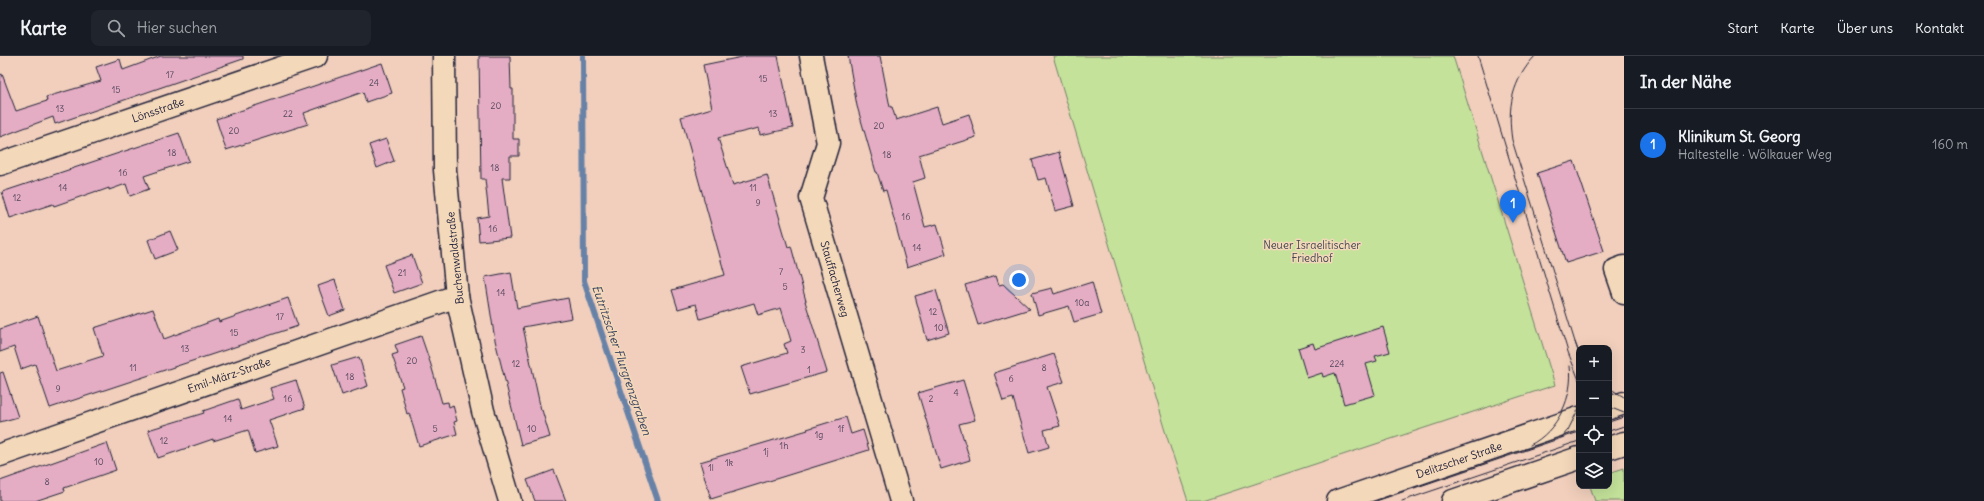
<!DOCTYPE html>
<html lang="de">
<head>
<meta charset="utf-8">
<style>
	:root { --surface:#171b24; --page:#20242c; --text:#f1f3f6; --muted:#9ea1a6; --line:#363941; --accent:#1a73e8 }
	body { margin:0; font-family:Delius,sans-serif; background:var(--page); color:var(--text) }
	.controls { position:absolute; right:12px; bottom:12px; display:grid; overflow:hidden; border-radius:8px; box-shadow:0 4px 16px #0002 }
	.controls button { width:36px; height:36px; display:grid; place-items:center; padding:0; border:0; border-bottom:1px solid var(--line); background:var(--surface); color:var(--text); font:20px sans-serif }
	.you { position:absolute; left:1019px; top:224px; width:14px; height:14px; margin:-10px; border:3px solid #fff; border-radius:50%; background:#1a73e8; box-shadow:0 0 0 6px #1a73e833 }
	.badge { display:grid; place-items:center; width:26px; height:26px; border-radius:50%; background:var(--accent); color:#fff; font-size:13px; font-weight:700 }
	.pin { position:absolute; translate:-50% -33px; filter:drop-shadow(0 1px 2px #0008) }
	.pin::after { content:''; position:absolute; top:21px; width:14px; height:12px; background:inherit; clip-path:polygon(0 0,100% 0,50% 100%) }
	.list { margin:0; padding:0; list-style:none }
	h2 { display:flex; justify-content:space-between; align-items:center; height:52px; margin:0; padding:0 16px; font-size:17px }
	h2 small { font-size:13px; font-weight:400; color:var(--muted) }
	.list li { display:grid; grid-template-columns:26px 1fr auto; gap:12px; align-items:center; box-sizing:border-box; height:72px; padding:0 16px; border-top:1px solid var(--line) }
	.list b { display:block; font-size:15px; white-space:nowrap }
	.list p { margin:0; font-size:13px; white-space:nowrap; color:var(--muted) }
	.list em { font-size:13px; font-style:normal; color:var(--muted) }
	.icon { flex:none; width:22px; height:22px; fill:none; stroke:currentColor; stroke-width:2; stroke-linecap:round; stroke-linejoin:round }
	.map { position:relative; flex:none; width:1624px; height:445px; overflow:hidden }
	header { display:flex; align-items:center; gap:24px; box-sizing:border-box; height:56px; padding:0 20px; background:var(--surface); border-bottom:1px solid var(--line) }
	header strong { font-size:19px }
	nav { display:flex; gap:22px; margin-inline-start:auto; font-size:14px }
	.search { width:280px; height:36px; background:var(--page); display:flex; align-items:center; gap:10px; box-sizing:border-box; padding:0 14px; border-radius:8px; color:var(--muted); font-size:15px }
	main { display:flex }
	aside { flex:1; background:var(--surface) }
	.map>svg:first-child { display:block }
	.green { fill:#c4e29a; stroke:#73826a }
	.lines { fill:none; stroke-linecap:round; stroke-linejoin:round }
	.stream { stroke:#6782a7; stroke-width:6 }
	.building { fill:#e4adc3; stroke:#22223b }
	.minor-casing { stroke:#22223b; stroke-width:25 }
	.secondary-casing { stroke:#22223b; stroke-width:25 }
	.minor { stroke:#f4d8ba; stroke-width:22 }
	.secondary { stroke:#f4d8ba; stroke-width:22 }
	.tram { stroke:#22223b; stroke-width:1 }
	.labels { text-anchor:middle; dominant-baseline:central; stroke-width:3; stroke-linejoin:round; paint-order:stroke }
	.number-label { font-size:9px; fill:#52455d }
	.street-label { font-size:11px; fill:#22223b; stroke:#f4d8ba }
	.park-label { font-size:11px; fill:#42484e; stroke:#f4d8ba }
	.water-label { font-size:12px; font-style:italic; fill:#39425f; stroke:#f4d8ba }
</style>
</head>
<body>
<header>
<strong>Karte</strong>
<div class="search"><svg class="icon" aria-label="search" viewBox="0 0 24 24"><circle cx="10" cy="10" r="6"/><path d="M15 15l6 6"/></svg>Hier suchen</div>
<nav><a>Start</a><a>Karte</a><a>Über uns</a><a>Kontakt</a></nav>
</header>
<main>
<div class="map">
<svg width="1624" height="445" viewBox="0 0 1624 445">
	<rect width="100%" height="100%" fill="#f1cfbc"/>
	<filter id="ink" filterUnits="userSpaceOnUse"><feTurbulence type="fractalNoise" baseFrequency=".025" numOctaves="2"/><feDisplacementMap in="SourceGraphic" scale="8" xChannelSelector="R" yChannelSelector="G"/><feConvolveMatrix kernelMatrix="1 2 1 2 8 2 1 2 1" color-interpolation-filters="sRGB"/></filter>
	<g filter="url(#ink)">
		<!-- green -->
		<g class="green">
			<polygon points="1053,0 1453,0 1555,329 1203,445 1188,445 1165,375"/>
			<polygon points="1624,412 1624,445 1595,445 1590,430 1609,430 1609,417"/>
		</g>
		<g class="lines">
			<!-- stream -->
			<polyline class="stream" points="583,0 584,225 658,445"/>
		</g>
		<!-- building -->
		<g class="building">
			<polygon points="161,0 243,0 243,3 55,68 53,61 0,81 0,19 2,18 16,55 47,45 46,41 101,25 96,11 120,3 123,14"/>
			<polygon points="479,0 510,0 511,33 513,33 513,83 519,83 519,100 510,100 510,122 502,122 510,182 479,185 477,162 489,160 485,123 481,123"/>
			<polygon points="747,0 778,0 793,72 760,79 759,72 718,82 733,129 767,119 788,191 791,190 806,245 805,245 827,316 750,338 741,311 787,297 784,288 791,285 781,252 758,259 754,247 700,263 696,248 678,253 672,234 725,219 681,61 712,52 703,9"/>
			<polygon points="848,0 880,0 890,51 892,51 896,64 937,51 942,67 969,58 976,81 919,99 925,122 913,126 925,171 937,168 946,198 907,211 886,134 883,135 877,116 876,116 857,50"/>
			<polygon points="382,7 392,37 366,46 363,36 304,57 308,68 226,94 216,63"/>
			<polygon points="179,77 189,105 144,120 149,133 130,140 126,128 109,134 109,132 98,136 97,135 54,150 53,148 10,162 2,136"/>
			<polygon points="386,83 394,105 377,112 369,89"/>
			<polygon points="1059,96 1074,150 1055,155 1046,122 1038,124 1032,104"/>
			<polygon points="1574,105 1604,195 1566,207 1537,117"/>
			<polygon points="170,175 178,194 155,203 148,184"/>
			<polygon points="412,199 422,227 394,237 384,209"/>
			<polygon points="511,216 517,252 568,242 572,262 523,271 541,354 542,354 550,381 521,389 495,284 485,221"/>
			<polygon points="996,220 999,229 1003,228 1030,253 978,269 965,229"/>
			<polygon points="335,224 345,254 329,260 318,230"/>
			<polygon points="1092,226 1101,258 1074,266 1069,250 1038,259 1032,237 1052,232 1054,238"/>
			<polygon points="936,234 949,277 927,284 915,240"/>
			<polygon points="288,242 298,270 50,352 35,308 21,313 14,291 0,296 0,273 38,260 56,315 103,300 94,272 153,253 164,283 218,263 219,266"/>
			<polygon points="1383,271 1390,296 1375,300 1377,305 1366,308 1375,339 1344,348 1335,317 1323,321 1322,317 1307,322 1298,292 1313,287 1315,293"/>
			<polygon points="421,280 431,309 442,347 448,346 449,351 453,349 457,365 454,366 457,378 419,390 409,357 407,358 400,332 403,331 392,299 398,297 395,289"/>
			<polygon points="1054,298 1064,326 1047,331 1060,370 1044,374 1049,391 1029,397 1013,342 1003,345 994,317"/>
			<polygon points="359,301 368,330 342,339 332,309"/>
			<polygon points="3,316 18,361 0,366 0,317"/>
			<polygon points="296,324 305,352 269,364 278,390 255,397 248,374 213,385 213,383 158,402 148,374 204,357 203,355 238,343 241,354 274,343 270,332"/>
			<polygon points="963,324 975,364 959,368 970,404 941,413 918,337"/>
			<polygon points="846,361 851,378 863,374 869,394 711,443 700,406 808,374 807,373"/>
			<polygon points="107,387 116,414 64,432 65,435 35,445 0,445 0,425"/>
			<polygon points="554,414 566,445 535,445 527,424"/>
		</g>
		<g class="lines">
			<defs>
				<g id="minor">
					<polyline points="444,0 445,114 457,240 483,355 510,445"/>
					<polyline points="811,0 828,87 811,142 901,445"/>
					<polyline points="0,108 316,0"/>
					<polyline points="1624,211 1616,214 1624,237"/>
					<polyline points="0,399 457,240"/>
				</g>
				<g id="secondary">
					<polyline points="1609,352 1624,347"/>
					<polyline points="1609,392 1624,387"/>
					<polyline points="1338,445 1579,362"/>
					<polyline points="1453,445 1579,402"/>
				</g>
			</defs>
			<!-- minor casing -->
			<use href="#minor" class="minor-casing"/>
			<!-- secondary casing -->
			<use href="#secondary" class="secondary-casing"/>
			<!-- minor -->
			<use href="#minor" class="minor"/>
			<!-- secondary -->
			<use href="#secondary" class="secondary"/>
			<!-- tram -->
			<g class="tram">
				<polyline points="1478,0 1568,296 1579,324"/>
				<path d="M1535,0C1512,25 1507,51 1512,84L1575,286"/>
				<polyline points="1579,297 1575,286 1579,298"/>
				<polyline points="1609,332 1624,341"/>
				<polyline points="1609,351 1624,357"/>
				<polyline points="1609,366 1624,361"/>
				<polyline points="1609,375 1624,370"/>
				<polyline points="1561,382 1568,374 1579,352"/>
				<path d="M1530,389C1558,375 1574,340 1570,310"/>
				<polyline points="1376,445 1579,376"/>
				<polyline points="1402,445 1579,385"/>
			</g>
		</g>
	</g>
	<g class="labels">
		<!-- number labels -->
		<g class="number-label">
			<text x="170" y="18">17</text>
			<text x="763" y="22">15</text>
			<text x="374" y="26">24</text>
			<text x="116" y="33">15</text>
			<text x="496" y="49">20</text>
			<text x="60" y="52">13</text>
			<text x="288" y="57">22</text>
			<text x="773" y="57">13</text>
			<text x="879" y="69">20</text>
			<text x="234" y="74">20</text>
			<text x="172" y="96">18</text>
			<text x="887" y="98">18</text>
			<text x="495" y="111">18</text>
			<text x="123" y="116">16</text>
			<text x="63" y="131">14</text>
			<text x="753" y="131">11</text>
			<text x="17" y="141">12</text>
			<text x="758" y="146">9</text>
			<text x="906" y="160">16</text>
			<text x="493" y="172">16</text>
			<text x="917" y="191">14</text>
			<text x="781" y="215">7</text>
			<text x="402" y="216">21</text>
			<text x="785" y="230">5</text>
			<text x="501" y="236">14</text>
			<text x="1082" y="246">10a</text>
			<text x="933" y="255">12</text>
			<text x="280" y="260">17</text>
			<text x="939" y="271">10</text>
			<text x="234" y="276">15</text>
			<text x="185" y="292">13</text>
			<text x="803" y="293">3</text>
			<text x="412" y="304">20</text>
			<text x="516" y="307">12</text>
			<text x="1337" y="307">224</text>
			<text x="133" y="311">11</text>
			<text x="1044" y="311">8</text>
			<text x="809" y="313">1</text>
			<text x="350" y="320">18</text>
			<text x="1011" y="322">6</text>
			<text x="58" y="332">9</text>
			<text x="956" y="336">4</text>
			<text x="288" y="342">16</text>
			<text x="931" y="342">2</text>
			<text x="228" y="362">14</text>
			<text x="435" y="372">5</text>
			<text x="532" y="372">10</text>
			<text x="841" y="372">1f</text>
			<text x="819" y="378">1g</text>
			<text x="164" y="384">12</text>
			<text x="784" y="389">1h</text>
			<text x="766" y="395">1j</text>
			<text x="99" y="405">10</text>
			<text x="729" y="406">1k</text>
			<text x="711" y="411">1l</text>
			<text x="47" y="425">8</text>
		</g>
		<!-- street labels -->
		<g class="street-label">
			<text transform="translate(158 54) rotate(-19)">Lönsstraße</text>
			<text transform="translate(455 202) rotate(-96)">Buchenwaldstraße</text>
			<text transform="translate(835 223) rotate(74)">Stauffacherweg</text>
			<text transform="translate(229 319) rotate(-19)">Emil-März-Straße</text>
			<text transform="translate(1459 404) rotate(-19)">Delitzscher Straße</text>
		</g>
		<!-- park labels -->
		<g class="park-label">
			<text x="1312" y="189">Neuer Israelitischer<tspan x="1312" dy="13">Friedhof</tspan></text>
		</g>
		<!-- water labels -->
		<g class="water-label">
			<text transform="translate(622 304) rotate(71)">Eutritzscher Flurgrenzgraben</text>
		</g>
	</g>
</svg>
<div class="controls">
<button>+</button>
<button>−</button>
<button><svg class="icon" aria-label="locate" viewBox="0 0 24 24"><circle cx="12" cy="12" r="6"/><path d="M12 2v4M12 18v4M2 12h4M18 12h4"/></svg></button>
<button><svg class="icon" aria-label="layers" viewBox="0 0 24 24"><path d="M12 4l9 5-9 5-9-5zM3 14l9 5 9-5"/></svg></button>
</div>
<div class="you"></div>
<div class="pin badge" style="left:1513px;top:167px">1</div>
</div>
<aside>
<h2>In der Nähe<small></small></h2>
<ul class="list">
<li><span class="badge">1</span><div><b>Klinikum St. Georg</b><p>Haltestelle · Wölkauer Weg</p></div><em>160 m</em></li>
</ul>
</aside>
</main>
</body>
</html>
